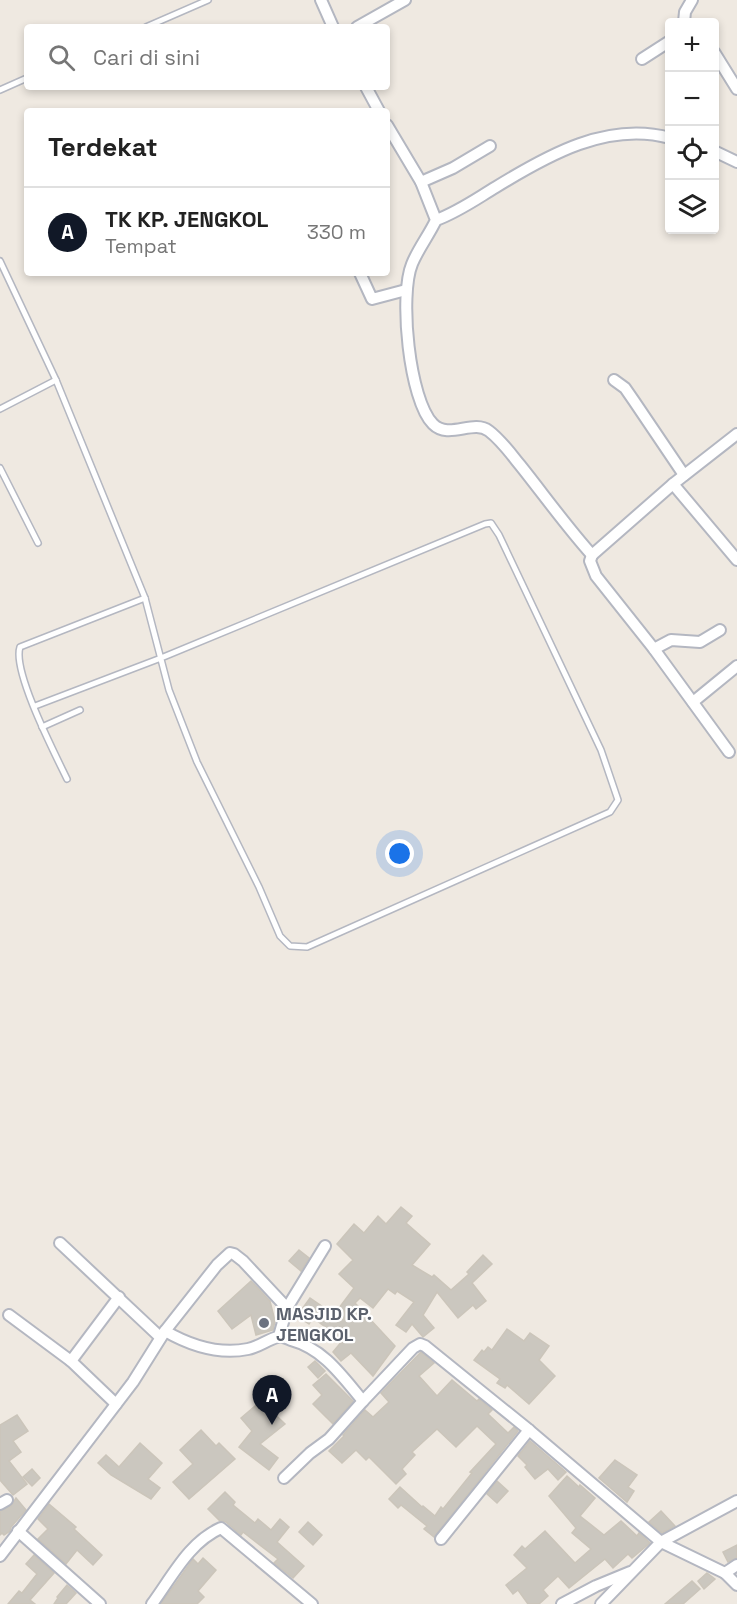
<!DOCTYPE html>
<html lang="id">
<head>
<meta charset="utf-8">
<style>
	:root { --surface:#fff; --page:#f6f6f6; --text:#222; --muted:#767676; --line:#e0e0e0; --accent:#111827 }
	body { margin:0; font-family:"Space Grotesk",sans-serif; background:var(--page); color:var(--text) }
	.controls { position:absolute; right:18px; top:18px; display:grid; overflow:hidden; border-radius:6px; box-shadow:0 3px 9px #0003 }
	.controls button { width:54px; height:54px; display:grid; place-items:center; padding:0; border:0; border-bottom:2px solid var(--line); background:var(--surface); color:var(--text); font:30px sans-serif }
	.you { position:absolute; left:400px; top:854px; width:21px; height:21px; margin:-15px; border:4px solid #fff; border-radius:50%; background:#1a73e8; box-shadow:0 0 0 9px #1a73e833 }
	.badge { display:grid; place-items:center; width:39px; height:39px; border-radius:50%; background:var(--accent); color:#fff; font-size:20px; font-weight:700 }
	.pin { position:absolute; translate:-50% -50px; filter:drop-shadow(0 2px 3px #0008) }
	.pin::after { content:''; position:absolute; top:32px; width:21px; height:18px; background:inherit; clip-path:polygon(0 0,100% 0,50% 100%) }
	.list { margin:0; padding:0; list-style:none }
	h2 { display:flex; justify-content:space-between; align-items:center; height:78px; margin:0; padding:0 24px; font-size:26px }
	h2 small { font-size:20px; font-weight:400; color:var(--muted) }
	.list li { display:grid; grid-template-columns:39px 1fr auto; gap:18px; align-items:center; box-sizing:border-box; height:90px; padding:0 24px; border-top:2px solid var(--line) }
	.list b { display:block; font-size:22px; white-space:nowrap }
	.list p { margin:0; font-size:20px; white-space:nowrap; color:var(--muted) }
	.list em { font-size:20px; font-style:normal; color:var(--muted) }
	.icon { flex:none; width:33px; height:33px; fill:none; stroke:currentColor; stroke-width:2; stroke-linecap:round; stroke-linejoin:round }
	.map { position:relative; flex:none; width:737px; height:1604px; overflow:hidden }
	.search { position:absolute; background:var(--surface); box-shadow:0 3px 9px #0003; left:24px; top:24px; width:366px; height:66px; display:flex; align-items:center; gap:15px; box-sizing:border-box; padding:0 21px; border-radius:6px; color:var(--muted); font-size:22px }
	.panel { position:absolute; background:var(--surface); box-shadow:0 3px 9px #0003; left:24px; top:108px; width:366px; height:168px; border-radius:6px }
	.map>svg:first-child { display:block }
	.building { fill:#cbc7bf; stroke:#cbc5ba; stroke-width:1.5 }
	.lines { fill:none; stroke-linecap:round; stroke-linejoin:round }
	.service-casing { stroke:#b4b7c1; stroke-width:8 }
	.minor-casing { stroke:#b4b7c1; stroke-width:14 }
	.service { stroke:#fff; stroke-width:5 }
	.minor { stroke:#fff; stroke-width:10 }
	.worship-dot { fill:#6b7280; stroke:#fff; stroke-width:2 }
	.labels { text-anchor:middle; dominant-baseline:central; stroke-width:4.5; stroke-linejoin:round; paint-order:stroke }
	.worship-label { font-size:18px; font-weight:bold; fill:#5b616d; stroke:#fff; text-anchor:start }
</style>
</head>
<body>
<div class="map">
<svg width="737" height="1604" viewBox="0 0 737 1604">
	<rect width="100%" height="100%" fill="#efe9e1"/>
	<!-- building -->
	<g class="building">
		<polygon points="401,1207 412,1216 406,1223 430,1244 412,1265 432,1277 434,1275 451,1290 469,1274 467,1272 483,1255 492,1264 472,1283 486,1301 476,1309 473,1305 458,1318 437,1292 423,1315 434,1328 423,1337 412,1324 406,1332 396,1325 414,1302 397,1291 395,1294 388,1289 373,1308 360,1298 355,1303 395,1346 373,1376 351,1353 341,1361 333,1352 343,1340 313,1318 309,1324 297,1316 310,1298 332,1313 334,1310 336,1312 354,1288 339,1274 353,1260 337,1244 354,1224 364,1233 378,1216 386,1224"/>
		<polygon points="299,1250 309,1258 301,1271 289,1261"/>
		<polygon points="251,1281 270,1301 275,1321 273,1330 256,1335 251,1315 232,1329 218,1311"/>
		<polygon points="507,1329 524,1341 530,1333 549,1346 539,1360 555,1376 529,1404 507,1385 505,1388 497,1383 500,1379 474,1360 482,1350 484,1352 488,1347 492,1350"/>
		<polygon points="421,1352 434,1363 419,1376 437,1396 452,1380 477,1401 479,1399 492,1410 488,1414 508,1433 514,1427 518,1431 434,1537 424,1529 427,1526 401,1505 398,1508 389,1499 400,1487 422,1507 423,1506 435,1516 441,1507 443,1509 472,1473 470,1472 496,1444 477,1426 456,1447 437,1429 412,1452 415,1455 402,1469 406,1474 396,1484 369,1457 366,1460 356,1450 342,1463 329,1451 344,1436 343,1435 365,1410 373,1417 389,1402 381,1393"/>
		<polygon points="315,1361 325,1371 318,1378 308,1367"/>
		<polygon points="326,1374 353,1401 333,1424 313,1404 322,1395 313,1385"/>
		<polygon points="261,1401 285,1424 260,1444 278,1458 269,1470 239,1447 252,1431 241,1418"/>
		<polygon points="17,1415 28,1431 13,1441 21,1452 9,1461 27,1484 13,1495 0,1480 0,1425"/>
		<polygon points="201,1430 216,1446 219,1443 235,1459 189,1499 173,1482 193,1464 180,1450"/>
		<polygon points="530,1441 566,1472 558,1480 548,1469 535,1479 525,1467 527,1465 518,1456"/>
		<polygon points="140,1443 162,1463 148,1479 160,1488 151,1499 111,1475 98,1463 106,1455 119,1467"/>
		<polygon points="615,1460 637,1475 628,1487 634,1491 627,1502 599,1478"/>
		<polygon points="32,1469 40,1478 32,1486 23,1477"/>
		<polygon points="567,1476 579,1487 580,1485 595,1498 580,1516 604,1535 621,1521 637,1536 639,1533 650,1543 632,1558 628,1554 613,1568 605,1559 569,1588 558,1576 543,1590 548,1596 539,1604 528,1604 518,1590 513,1594 506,1585 527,1568 514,1555 522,1546 525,1549 545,1531 575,1563 591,1549 572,1533 576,1528 549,1496"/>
		<polygon points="497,1481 508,1491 497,1503 487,1494"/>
		<polygon points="225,1492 235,1502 233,1505 255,1523 258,1519 271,1530 280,1519 289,1527 277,1542 304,1566 293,1578 274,1563 278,1559 243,1532 241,1535 226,1522 220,1521 208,1509"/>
		<polygon points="16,1498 26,1510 11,1527 10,1531 4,1535 2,1533 0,1535 0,1511 11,1506"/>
		<polygon points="49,1504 76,1527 74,1529 102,1555 93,1565 77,1550 66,1564 38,1539 48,1529 38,1519"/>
		<polygon points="661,1511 675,1526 662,1533 649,1522"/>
		<polygon points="308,1522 322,1535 313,1545 299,1532"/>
		<polygon points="737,1545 737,1558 728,1562 723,1552"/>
		<polygon points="34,1555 54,1573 30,1600 35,1604 8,1604 19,1591 22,1593 37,1574 26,1564"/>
		<polygon points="203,1558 216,1570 198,1591 204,1597 197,1604 161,1604 193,1559 198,1564"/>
		<polygon points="707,1573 715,1579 704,1589 698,1581"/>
		<polygon points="692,1581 700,1589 683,1604 665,1604"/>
		<polygon points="67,1585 76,1593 66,1604 54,1604 58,1598 57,1597"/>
	</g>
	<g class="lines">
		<defs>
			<g id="service">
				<polyline points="146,27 208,0"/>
				<polyline points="0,90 27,78"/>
				<polyline points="0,261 56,380 145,598 169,690 197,762 259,887 280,936 290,946 307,947 610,812 618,800 601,750 499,535 491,523 485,524 161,658 35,706"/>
				<polyline points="0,409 56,380"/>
				<polyline points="0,468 38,543"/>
				<polyline points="42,727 80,710"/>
				<path d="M67,779C55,754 12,671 20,647L145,598"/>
			</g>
			<g id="minor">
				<polyline points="321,0 333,27"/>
				<polyline points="684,22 685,12 692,0"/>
				<polyline points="357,27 405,0"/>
				<polyline points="714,52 737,89"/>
				<polyline points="642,59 670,41"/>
				<polyline points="366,87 379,111"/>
				<path d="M387,125L421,182L436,220C429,235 418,249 412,264C399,295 409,400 433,424C449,440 473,419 489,431C501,440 511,454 520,465C544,495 566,526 592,555L673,484"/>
				<polyline points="714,151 737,162"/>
				<polyline points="421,182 453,168 490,146"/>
				<path d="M436,220C458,212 476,199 496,187C548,155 608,121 670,138"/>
				<polyline points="360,273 372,299 406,290"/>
				<polyline points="614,380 625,388 634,401 684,475"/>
				<polyline points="737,434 673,484 737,560"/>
				<polyline points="592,555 590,561 596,576 654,649 729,752"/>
				<polyline points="654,649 671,640 700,642 720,630"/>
				<polyline points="693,702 737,666"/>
				<polyline points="60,1243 160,1337"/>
				<polyline points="9,1315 71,1361 116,1404"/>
				<polyline points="165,1331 217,1265 230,1253 234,1254 243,1261 287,1308"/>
				<polyline points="279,1336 287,1308 325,1246"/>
				<polyline points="71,1361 119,1297"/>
				<polyline points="284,1478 310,1453 329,1439 363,1401"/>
				<polyline points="0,1504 7,1500"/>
				<polyline points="18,1531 100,1604"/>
				<polyline points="441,1539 529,1430"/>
				<path d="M0,1556L133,1382L165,1331C191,1346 218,1355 248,1349C259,1347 268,1339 278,1337C282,1336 287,1338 291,1340C324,1349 342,1376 363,1401L413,1348L420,1344L425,1346L529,1430L661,1542L725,1573L737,1585"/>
				<polyline points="725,1573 737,1565"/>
				<path d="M152,1604C172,1577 189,1542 221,1528L312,1604"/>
				<polyline points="562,1604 596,1586 630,1572"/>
				<polyline points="601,1604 661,1542 737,1501"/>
			</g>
		</defs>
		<!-- service casing -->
		<use href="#service" class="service-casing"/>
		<!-- minor casing -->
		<use href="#minor" class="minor-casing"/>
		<!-- service -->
		<use href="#service" class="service"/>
		<!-- minor -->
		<use href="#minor" class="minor"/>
	</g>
	<!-- markers -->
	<circle class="worship-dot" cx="264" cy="1323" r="6"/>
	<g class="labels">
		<!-- worship labels -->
		<g class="worship-label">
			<text x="276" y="1313">MASJID KP.<tspan x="276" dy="21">JENGKOL</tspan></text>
		</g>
	</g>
</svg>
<div class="controls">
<button>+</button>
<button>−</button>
<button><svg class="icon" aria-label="locate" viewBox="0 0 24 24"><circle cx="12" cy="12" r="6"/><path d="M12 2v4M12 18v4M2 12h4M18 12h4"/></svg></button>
<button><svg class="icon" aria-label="layers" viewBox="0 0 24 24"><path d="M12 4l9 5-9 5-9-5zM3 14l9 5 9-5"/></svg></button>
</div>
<div class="you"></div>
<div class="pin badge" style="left:272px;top:1425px">A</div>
<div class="search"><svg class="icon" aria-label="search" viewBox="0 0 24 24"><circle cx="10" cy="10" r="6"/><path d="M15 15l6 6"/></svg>Cari di sini</div>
<section class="panel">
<h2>Terdekat<small></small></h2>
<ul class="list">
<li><span class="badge">A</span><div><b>TK KP. JENGKOL</b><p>Tempat</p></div><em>330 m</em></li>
</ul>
</section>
</div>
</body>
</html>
